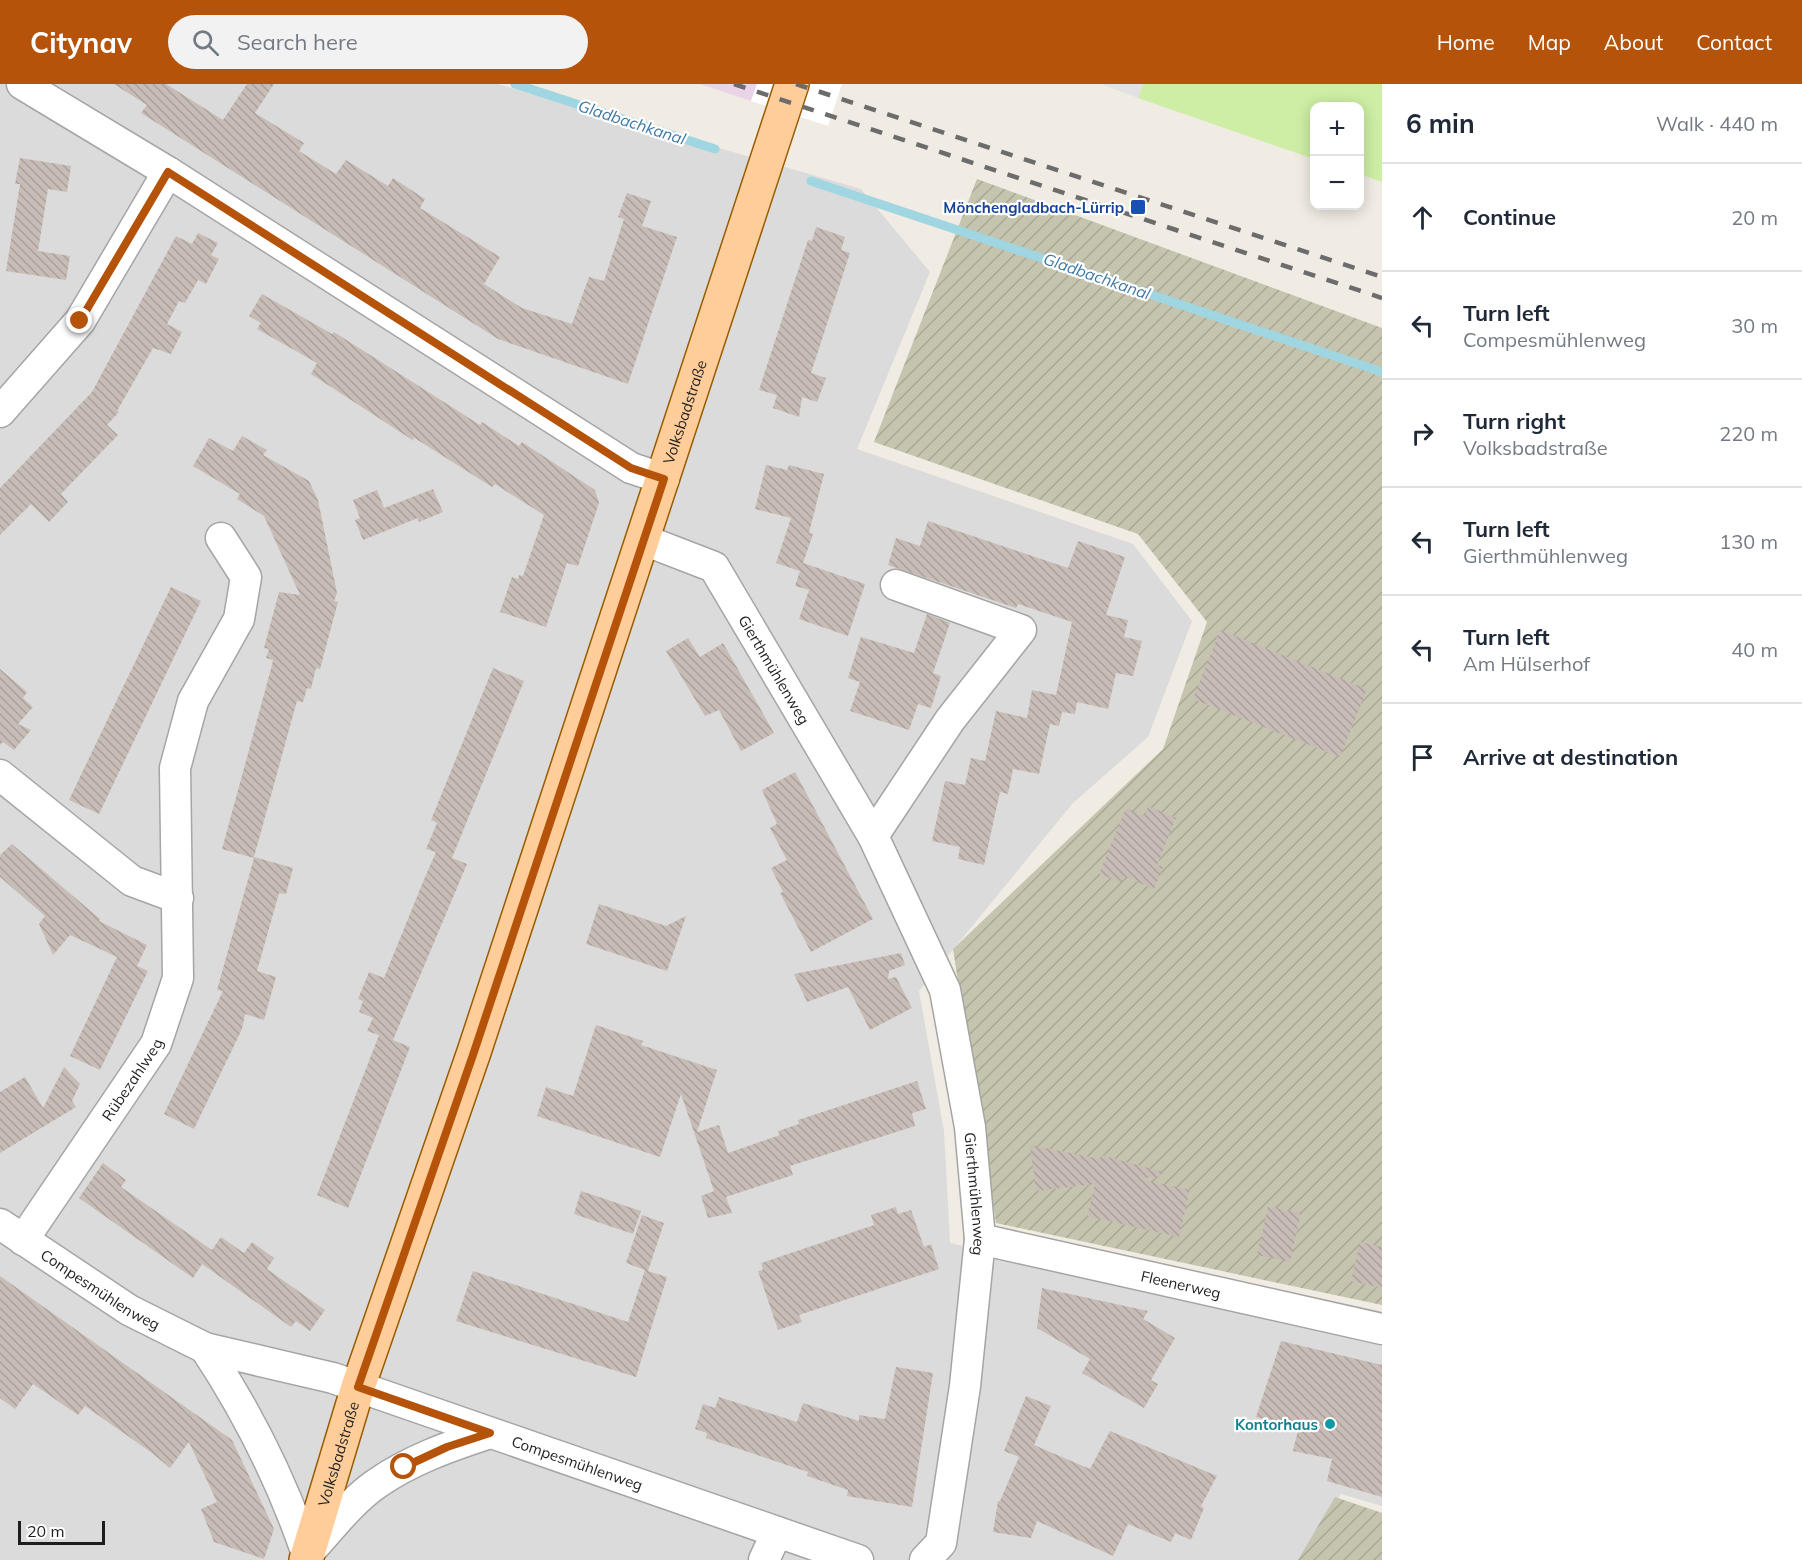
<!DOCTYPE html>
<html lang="en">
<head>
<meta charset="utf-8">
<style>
	:root { --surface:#fff; --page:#f2f2f3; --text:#1f2937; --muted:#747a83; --line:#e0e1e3; --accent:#b45309 }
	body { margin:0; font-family:Mulish,sans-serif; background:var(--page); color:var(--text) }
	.controls { position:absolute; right:18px; top:18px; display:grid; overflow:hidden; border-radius:12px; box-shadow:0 3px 15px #0003 }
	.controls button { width:54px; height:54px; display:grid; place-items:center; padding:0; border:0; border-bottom:2px solid var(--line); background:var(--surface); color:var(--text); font:30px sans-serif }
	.scale { position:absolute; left:18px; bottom:15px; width:87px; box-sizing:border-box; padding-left:6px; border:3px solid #1e1e1e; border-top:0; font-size:16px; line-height:21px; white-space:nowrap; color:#1e1e1e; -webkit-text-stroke:4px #fff; paint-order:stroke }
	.stop { position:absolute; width:18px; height:18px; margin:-14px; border:4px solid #b45309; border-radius:50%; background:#fff }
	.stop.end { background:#b45309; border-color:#fff; box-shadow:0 2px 6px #0008 }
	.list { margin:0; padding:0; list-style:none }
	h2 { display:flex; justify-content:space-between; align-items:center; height:78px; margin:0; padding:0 24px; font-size:26px }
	h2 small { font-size:20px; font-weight:400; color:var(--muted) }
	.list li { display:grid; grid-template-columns:39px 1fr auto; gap:18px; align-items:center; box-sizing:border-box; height:108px; padding:0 24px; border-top:2px solid var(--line) }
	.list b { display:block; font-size:22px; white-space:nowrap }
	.list p { margin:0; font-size:20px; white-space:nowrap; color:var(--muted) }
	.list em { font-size:20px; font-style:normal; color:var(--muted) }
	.icon { flex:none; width:33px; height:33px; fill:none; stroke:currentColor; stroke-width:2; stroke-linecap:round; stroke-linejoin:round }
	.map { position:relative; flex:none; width:1382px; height:1476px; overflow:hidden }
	header { display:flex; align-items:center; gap:36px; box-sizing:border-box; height:84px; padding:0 30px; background:var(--accent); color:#fff }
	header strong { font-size:28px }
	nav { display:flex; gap:33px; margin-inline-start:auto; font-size:21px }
	.search { width:420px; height:54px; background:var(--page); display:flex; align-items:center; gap:15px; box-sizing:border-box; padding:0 21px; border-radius:33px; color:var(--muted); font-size:22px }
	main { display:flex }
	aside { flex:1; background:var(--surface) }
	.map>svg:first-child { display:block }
	.residential { fill:#dcdbdb }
	.railway { fill:#e9d4e7 }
	.construction { fill:url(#construction-furrows) }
	.grass { fill:#cdeea4 }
	.parking { fill:#e2e2e2 }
	.pier { fill:#fff }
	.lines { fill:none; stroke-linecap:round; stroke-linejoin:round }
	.stream { stroke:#9fd6e1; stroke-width:9 }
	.building { fill:url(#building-back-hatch) }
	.minor-casing { stroke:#a5a5a5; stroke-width:33 }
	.major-casing { stroke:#985c00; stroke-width:36 }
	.minor { stroke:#fff; stroke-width:30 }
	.major { stroke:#ffcd99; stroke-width:33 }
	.rail { stroke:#6c6c6c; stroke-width:4.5; stroke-dasharray:12 12; stroke-linecap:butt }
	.route { stroke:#b45309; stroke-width:8 }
	.transit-dot { fill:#1a4fb4; stroke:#fff; stroke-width:2 }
	.culture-dot { fill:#0f9aa8; stroke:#fff; stroke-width:2 }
	.labels { text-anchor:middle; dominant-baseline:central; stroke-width:4.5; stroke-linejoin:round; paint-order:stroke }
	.transit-label { font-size:15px; font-weight:bold; fill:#164399; stroke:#fff; text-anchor:end }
	.street-label { font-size:15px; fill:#1e1e1e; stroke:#fff }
	.culture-label { font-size:15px; font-weight:bold; fill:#0d838f; stroke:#fff; text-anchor:end }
	.water-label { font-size:16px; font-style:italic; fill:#3d78a5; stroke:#fff }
</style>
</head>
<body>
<header>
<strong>Citynav</strong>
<div class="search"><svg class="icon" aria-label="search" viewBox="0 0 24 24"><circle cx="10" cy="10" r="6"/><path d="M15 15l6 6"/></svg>Search here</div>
<nav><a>Home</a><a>Map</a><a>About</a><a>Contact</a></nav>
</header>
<main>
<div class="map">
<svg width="1382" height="1476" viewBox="0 0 1382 1476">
	<defs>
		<pattern id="construction-furrows" width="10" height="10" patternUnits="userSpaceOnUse" patternTransform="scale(1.5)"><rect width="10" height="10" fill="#c5c4ae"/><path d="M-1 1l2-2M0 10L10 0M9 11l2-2" fill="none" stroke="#a9a895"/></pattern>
		<pattern id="building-back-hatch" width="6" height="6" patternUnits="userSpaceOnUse" patternTransform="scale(1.5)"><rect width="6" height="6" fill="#c8bcb6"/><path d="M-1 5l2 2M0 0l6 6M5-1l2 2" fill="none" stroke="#aba19c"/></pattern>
	</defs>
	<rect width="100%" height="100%" fill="#f0ebe3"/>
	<!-- residential -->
	<polygon class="residential" points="0,0 498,0 861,105 930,188 857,365 1133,460 1192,537 1148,653 1073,719 919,907 944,1047 950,1159 1382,1259 1382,1422 1341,1410 1299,1476 0,1476"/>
	<!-- railway -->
	<polygon class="railway" points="700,0 757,0 751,17"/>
	<!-- construction -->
	<g class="construction">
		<polygon points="977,95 1382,244 1382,1221 996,1139 953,865 1163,665 1207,538 1138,450 874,358"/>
		<polygon points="1335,1413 1382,1429 1382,1476 1298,1476"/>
	</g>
	<!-- grass -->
	<polygon class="grass" points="1143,0 1382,0 1382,98 1360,90 1360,22 1314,22 1314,75 1138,14"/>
	<!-- parking -->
	<polygon class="parking" points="1101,0 1143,0 1138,14"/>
	<!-- pier -->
	<polygon class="pier" points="757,0 842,0 828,42 751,17"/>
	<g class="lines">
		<!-- stream -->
		<g class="stream">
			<polyline points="515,0 715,65"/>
			<polyline points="811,97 1382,288"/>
		</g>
	</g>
	<!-- building -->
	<g class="building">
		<polygon points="114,0 166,0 223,36 247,0 274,0 255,29 304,59 299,67 336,90 346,76 388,102 393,94 425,115 420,124 500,173 484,200 522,224 572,240 589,193 604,197 624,135 618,133 627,109 651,117 642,142 677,153 628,300 498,255 141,29 147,21"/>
		<polygon points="20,74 71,82 67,108 48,105 38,167 70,172 66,196 6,187 20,100 15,100"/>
		<polygon points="816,143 845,153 841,166 850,169 811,289 826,294 817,318 802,313 799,333 773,324 777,311 759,306 808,156 812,157"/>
		<polygon points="198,149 218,159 211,171 219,175 206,200 198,196 185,219 179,217 167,240 182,248 171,270 153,264 117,327 119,328 107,341 118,351 61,410 68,418 49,438 31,420 0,451 0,404 92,308 176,152 192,160"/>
		<polygon points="262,210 332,250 334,248 480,341 482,338 519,362 522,358 595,406 599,419 578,482 567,479 546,543 500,528 512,493 518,495 519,491 523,492 544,431 495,400 492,403 413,353 414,357 311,290 317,279 257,245 261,239 249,232"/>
		<polygon points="242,352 267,366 263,371 309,397 318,416 337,509 334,517 338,518 320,585 316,584 311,605 307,604 303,618 297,617 254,773 293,784 286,810 279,809 257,887 276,893 264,936 245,930 242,945 194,1045 164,1030 223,907 217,906 254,774 222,765 272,581 273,576 266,574 269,565 264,564 279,508 300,511 264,432 237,415 240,410 193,382 209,354 233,367"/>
		<polygon points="766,381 787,386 789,381 824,390 809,449 813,450 803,479 865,500 848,552 799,535 809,506 795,502 800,487 776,479 791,434 755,425"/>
		<polygon points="433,405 443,428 419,438 418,434 363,456 355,436 360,434 353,416 377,406 384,424"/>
		<polygon points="928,437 1068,484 1078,457 1125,473 1106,531 1128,536 1124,553 1142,557 1133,592 1116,589 1108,625 1077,618 1075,630 1062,628 1059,642 1050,640 1039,690 1013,685 1008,710 1000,708 984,781 958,775 960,763 932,757 945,697 965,701 971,674 985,677 996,627 1027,634 1032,606 1056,611 1072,538 1018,520 1016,524 888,481 896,454 920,462"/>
		<polygon points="171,503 201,517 99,730 69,716"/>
		<polygon points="927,530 950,539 933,589 941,592 931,624 918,620 909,646 850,627 860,598 848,594 861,553 914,569"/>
		<polygon points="1220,546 1367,605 1340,673 1193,615"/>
		<polygon points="688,554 700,573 723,559 774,649 741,667 719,626 705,632 666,567"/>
		<polygon points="493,584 524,597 452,774 467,780 393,956 410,963 348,1124 317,1111 379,951 367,947 373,934 359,928 363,917 358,915 369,888 384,894 425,793 436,768 426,765 437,739 431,736"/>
		<polygon points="0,585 27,608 23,614 33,623 18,640 31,646 14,666 3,658 0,661"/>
		<polygon points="795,688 873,835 811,868 780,809 783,808 771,784 787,776 770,744 777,740 762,706"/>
		<polygon points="1148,722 1176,734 1157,781 1163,783 1154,805 1123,792 1121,798 1099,790 1126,724 1145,732"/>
		<polygon points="12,760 100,835 99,837 147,861 137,882 148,887 100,986 70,972 117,873 70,851 53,871 39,840 45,832 0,793 0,771"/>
		<polygon points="599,820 666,842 686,832 667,887 586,860"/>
		<polygon points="901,869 905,881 889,887 888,895 896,893 912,924 870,946 848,903 807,918 794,890"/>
		<polygon points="596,941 643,957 641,961 717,986 697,1048 719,1041 728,1069 780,1051 778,1047 799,1040 798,1036 917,997 926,1025 912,1029 915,1042 790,1082 793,1091 726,1113 732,1129 708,1134 701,1112 714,1107 681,1010 660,1073 537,1032 546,1003 573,1012"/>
		<polygon points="64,983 80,1000 72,1017 76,1023 0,1069 0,1008 25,993 43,1024"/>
		<polygon points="1030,1061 1100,1075 1101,1071 1162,1088 1162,1092 1140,1095 1190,1106 1179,1153 1087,1132 1095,1100 1036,1107"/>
		<polygon points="103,1079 126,1096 121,1103 212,1166 221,1153 244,1169 252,1158 274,1174 267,1185 325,1226 310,1247 296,1237 291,1243 202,1180 193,1194 79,1114"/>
		<polygon points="581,1107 641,1127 633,1150 574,1130"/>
		<polygon points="1268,1122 1301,1129 1290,1178 1257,1171"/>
		<polygon points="896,1123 898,1130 911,1126 924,1163 931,1160 939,1185 799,1231 802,1238 778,1246 758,1187 763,1186 761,1179 874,1141 871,1131"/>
		<polygon points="642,1131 664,1139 648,1187 667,1193 636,1293 456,1237 473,1187 628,1238 645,1186 626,1179"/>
		<polygon points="1360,1158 1382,1163 1382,1204 1351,1197"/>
		<polygon points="0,1192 232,1356 274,1445 264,1475 214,1458 201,1425 217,1418 189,1358 170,1384 152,1369 85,1322 78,1331 33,1300 15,1325 0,1314"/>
		<polygon points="1042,1204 1148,1227 1143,1235 1175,1254 1151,1296 1158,1300 1144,1324 1082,1289 1090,1275 1037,1244"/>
		<polygon points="1281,1257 1382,1281 1382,1413 1327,1397 1332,1375 1293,1367 1298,1346 1256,1333"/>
		<polygon points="896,1283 933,1289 912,1423 847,1412 848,1406 807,1392 808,1388 706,1354 707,1349 695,1345 703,1320 715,1324 719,1313 797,1338 803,1319 859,1337 859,1331 885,1335"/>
		<polygon points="1026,1312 1051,1322 1034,1361 1090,1385 1110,1347 1217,1392 1201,1422 1204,1424 1191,1456 1175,1449 1171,1458 1128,1440 1113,1472 1037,1437 1031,1454 993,1448 998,1417 1000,1417 1019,1373 1004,1367"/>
	</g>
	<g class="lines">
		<defs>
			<g id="minor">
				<polyline points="22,0 168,88 631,384 664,395"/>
				<polyline points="0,328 80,237 168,88"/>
				<path id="s1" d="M644,456L714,483L873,752L945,906L970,1043L980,1155L965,1302L941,1459L925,1476"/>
				<polyline points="0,691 132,797 178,814"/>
				<polyline points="873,752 950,636 1021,546 896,501"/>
				<path id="s2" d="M0,1140L129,1226L205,1264L333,1294L858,1476"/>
				<path id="s3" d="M980,1155L1382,1245"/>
				<path id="s4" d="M23,1156L156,960L178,894L175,684L193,617L239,535L246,493L221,454"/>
				<path d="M205,1264C248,1329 282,1397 307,1470C329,1447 349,1419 376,1400C410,1376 450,1362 490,1349"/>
				<polyline points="764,1476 777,1448"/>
			</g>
			<g id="major">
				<path id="s5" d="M306,1476L358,1303L474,968L792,0"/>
			</g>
		</defs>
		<!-- minor casing -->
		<use href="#minor" class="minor-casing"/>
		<!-- major casing -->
		<use href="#major" class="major-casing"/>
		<!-- minor -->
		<use href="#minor" class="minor"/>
		<!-- major -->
		<use href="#major" class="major"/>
		<!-- rail -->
		<g class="rail">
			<polyline points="734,0 1382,214"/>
			<polyline points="796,0 1382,193"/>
		</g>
	</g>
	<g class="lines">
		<!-- route -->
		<polyline class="route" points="80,237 168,88 631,384 664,395 474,968 358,1303 490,1349 447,1363 404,1383"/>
	</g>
	<!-- markers -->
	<rect class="transit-dot" x="1130" y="115" width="16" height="16" rx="3"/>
	<circle class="culture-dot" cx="1330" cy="1340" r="6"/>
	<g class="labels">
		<!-- transit labels -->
		<g class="transit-label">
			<text x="1124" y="123">Mönchengladbach-Lürrip</text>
		</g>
		<!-- street labels -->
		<g class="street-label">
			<text stroke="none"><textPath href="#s5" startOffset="1209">Volksbadstraße</textPath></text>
			<text stroke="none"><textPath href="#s1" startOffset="194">Gierthmühlenweg</textPath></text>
			<text stroke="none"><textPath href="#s4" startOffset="194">Rübezahlweg</textPath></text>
			<text stroke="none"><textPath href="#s1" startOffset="764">Gierthmühlenweg</textPath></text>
			<text stroke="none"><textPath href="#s3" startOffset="206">Fleenerweg</textPath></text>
			<text stroke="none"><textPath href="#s2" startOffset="120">Compesmühlenweg</textPath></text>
			<text stroke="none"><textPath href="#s5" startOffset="111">Volksbadstraße</textPath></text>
			<text stroke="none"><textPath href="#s2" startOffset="630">Compesmühlenweg</textPath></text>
		</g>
		<!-- culture labels -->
		<g class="culture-label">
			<text x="1318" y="1340">Kontorhaus</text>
		</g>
		<!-- water labels -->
		<g class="water-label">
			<text transform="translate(632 38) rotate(18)">Gladbachkanal</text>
			<text transform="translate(1097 192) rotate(19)">Gladbachkanal</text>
		</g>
	</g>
</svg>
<div class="controls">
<button>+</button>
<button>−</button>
</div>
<div class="scale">20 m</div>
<div class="stop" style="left:404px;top:1383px"></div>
<div class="stop end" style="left:80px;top:237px"></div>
</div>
<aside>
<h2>6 min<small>Walk · 440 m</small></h2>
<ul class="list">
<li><svg class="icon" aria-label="ahead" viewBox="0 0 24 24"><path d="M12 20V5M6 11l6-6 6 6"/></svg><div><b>Continue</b></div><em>20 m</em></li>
<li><svg class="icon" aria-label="left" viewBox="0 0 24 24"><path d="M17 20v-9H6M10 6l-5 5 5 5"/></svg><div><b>Turn left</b><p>Compesmühlenweg</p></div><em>30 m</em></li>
<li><svg class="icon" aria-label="right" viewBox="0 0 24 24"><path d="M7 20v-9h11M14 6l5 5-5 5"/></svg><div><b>Turn right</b><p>Volksbadstraße</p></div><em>220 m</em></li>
<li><svg class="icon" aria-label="left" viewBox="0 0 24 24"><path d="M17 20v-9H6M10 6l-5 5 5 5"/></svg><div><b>Turn left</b><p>Gierthmühlenweg</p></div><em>130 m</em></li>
<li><svg class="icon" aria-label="left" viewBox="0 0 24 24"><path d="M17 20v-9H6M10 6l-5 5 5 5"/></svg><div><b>Turn left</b><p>Am Hülserhof</p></div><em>40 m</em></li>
<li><svg class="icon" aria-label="arrive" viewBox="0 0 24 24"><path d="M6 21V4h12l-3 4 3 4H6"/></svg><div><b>Arrive at destination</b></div></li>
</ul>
</aside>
</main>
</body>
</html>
